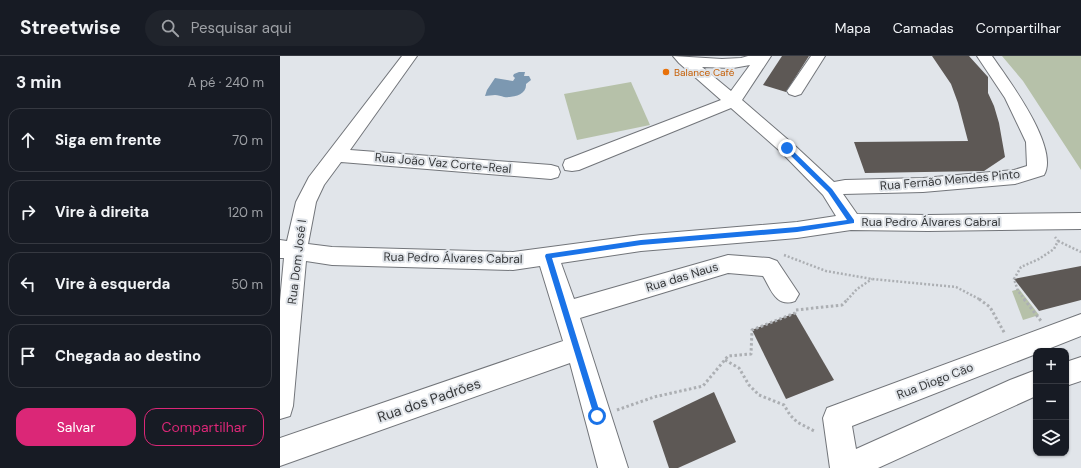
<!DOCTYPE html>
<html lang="pt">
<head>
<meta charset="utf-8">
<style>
	:root { --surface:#171b24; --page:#20242c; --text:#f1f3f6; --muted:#9ea1a6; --line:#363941; --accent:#db2777 }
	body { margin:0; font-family:"DM Sans",sans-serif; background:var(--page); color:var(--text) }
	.controls { position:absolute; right:12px; bottom:12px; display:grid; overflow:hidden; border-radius:8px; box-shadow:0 1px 3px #0004 }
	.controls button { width:36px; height:36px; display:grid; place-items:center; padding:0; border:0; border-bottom:1px solid var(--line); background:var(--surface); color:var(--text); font:20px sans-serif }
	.stop { position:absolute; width:12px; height:12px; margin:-9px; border:3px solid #1a73e8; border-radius:50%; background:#fff }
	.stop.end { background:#1a73e8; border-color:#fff; box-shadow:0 1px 4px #0008 }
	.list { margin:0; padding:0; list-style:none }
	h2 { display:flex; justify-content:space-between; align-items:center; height:52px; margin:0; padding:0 16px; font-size:17px }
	h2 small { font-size:13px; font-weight:400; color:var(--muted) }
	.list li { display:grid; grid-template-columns:26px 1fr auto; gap:12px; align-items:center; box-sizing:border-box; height:64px; margin:0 8px 8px; padding:0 8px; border:1px solid var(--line); border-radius:12px }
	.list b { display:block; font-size:15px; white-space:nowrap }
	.list em { font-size:13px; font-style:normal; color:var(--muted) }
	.actions { display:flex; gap:8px; padding:12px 16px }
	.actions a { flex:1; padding:9px 0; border:1px solid var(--accent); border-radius:12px; text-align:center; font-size:14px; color:var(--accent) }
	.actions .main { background:var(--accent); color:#fff }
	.icon { flex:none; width:22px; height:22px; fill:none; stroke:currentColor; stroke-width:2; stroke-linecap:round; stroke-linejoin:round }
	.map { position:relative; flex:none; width:801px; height:412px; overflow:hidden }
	header { display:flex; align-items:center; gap:24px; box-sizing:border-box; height:56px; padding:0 20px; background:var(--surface); border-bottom:1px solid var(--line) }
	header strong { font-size:19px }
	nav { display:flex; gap:22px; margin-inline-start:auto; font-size:14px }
	.search { width:280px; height:36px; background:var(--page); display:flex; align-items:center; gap:10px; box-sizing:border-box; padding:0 14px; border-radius:22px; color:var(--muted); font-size:15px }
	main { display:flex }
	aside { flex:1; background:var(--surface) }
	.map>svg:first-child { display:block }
	.green { fill:#b6c1a9 }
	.water { fill:#7c98b1 }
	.building { fill:#5d5855 }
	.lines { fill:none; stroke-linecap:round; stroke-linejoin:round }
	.minor-casing { stroke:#72757a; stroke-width:2 }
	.path-far1 { stroke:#acafb3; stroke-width:2.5; stroke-dasharray:2 2; stroke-linecap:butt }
	.path { stroke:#acafb3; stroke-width:3; stroke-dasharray:2.5 2.5; stroke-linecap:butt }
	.minor { fill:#fff; fill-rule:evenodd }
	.route { fill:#1a73e8 }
	.food-dot { fill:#e8710a; stroke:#e1e5ea; stroke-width:1.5 }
	.labels { text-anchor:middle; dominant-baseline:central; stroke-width:4; stroke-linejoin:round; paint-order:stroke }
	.far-food-label { font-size:10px; fill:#c56008; stroke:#e1e5ea; text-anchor:start }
	.street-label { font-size:12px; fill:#37393b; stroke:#e1e5ea }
	.near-street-label { font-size:14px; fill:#37393b; stroke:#e1e5ea }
</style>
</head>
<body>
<header>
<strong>Streetwise</strong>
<div class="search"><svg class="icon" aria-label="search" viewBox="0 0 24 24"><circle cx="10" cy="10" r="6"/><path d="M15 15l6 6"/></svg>Pesquisar aqui</div>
<nav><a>Mapa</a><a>Camadas</a><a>Compartilhar</a></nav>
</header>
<main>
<aside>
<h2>3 min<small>A pé · 240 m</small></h2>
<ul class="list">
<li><svg class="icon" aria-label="ahead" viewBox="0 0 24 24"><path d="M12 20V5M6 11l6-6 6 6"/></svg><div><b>Siga em frente</b></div><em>70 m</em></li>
<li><svg class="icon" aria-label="right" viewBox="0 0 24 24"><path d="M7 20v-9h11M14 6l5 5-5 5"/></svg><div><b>Vire à direita</b></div><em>120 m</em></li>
<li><svg class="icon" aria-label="left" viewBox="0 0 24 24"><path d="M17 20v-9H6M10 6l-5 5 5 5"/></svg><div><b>Vire à esquerda</b></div><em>50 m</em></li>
<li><svg class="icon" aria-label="arrive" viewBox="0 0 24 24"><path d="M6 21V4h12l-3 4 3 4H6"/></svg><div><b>Chegada ao destino</b></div></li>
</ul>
<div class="actions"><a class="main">Salvar</a><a>Compartilhar</a></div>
</aside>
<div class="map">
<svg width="801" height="412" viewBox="0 0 801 412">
	<rect width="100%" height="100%" fill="#e1e5ea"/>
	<!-- green -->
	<g class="green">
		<polygon points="722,0 801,0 801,114 743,25"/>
		<polygon points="351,26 370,69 297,84 284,38"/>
		<polygon points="739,233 759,259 743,264 732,235"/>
	</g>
	<!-- water -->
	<path class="water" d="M239,16H245L244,20H249L251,24L246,28C247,39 233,42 224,41C221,40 218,39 215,39C212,39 208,40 205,40L207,34L215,22L233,25L235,22L233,20L234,18Z"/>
	<!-- building -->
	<g class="building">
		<polygon points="502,0 529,0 506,36 483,29"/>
		<polygon points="652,0 689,0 708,21 708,37 714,50 719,67 725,101 704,115 585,117 574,86 688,85 678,47 671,28"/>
		<polygon points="801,210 801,244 759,255 734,223"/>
		<polygon points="515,257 554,324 506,343 472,274"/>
		<polygon points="434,336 456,386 398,412 389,412 373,365"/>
	</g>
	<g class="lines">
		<defs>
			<g id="minor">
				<path d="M122,0H137L70,94L271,109L278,111L280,116L278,121L271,123L61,106L44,129L36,146L28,188L52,191L233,196L361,179L517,166L556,160L543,139L501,96L451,52L299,114L292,115L285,114L283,109L285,104L441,44L399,7L393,0L442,3L461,2L468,0H491L462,44L513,88L554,126L565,124L643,122L734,114L747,110L746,86L725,42L697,0H712C728,23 780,92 764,119L735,128L643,136L563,138L577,158L648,159L801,157V173L648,175L571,174L517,182L361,195L281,207L294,243L448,199L489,202L497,205L519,238L515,245C496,252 491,233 483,220L448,217L300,262L348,412H318L290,307L0,410V382L283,285L260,210L233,214L52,209L26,205L13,350L10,360L0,363V245L4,202H0V184L7,185L16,146L29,121ZM470,9L451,35L422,11L453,12Z"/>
				<polygon points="531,0 545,0 521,38 515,40 509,38 507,35"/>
				<polygon points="801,258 801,280 763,295 756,295 756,298 572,370 576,393 730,324 756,314 756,340 598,412 550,412 543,362 547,352"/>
				<polygon points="801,301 801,325 786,330 786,306"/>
			</g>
		</defs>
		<!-- minor casing -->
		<use href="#minor" class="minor-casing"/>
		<!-- path-far1 -->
		<g class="path-far1">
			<polyline points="778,185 801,196"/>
			<polyline points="504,199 546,215 592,223 676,231 701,244"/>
			<polyline points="567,244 577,233 592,223"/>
			<polyline points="745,244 738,235 734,223 741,211 759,203 774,193 778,185 775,181"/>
		</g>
		<!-- path -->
		<g class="path">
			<polyline points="699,243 710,251 725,278"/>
			<polyline points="744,243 761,265"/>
			<polyline points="516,254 562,249 568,243"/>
			<polyline points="445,304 459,312 469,329 479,339 504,349 510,359 517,366 536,376"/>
			<polyline points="337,354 374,341 423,330 448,300 471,298 472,274 515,257 516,254"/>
		</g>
		<!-- minor -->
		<use href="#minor" class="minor"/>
	</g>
	<!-- route -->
	<polygon class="route" points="505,91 509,91 552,133 574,164 574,167 517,176 361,189 272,202 321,360 317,364 315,363 265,200 266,198 361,184 517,171 567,164 548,136 505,94"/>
	<!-- markers -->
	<circle class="food-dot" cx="386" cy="16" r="4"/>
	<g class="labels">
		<!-- far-food labels -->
		<g class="far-food-label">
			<text x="394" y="16">Balance Café</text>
		</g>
		<!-- street labels -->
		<g class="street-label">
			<text transform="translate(163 107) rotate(5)">Rua João Vaz Corte-Real</text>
			<text transform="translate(670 124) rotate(-5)">Rua Fernão Mendes Pinto</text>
			<text x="651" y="166">Rua Pedro Álvares Cabral</text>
			<text transform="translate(173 202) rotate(1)">Rua Pedro Álvares Cabral</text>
			<text transform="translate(17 206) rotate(-83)">Rua Dom José I</text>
			<text transform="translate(402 221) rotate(-17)">Rua das Naus</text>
			<text transform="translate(655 325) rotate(-21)">Rua Diogo Cão</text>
		</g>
		<!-- near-street labels -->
		<g class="near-street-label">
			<text transform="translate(149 344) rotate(-19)">Rua dos Padrões</text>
		</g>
	</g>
</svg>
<div class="controls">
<button>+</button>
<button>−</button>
<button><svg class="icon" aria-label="layers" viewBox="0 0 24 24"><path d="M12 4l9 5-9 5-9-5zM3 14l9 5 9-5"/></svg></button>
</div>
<div class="stop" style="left:317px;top:360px"></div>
<div class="stop end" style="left:507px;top:92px"></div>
</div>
</main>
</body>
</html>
